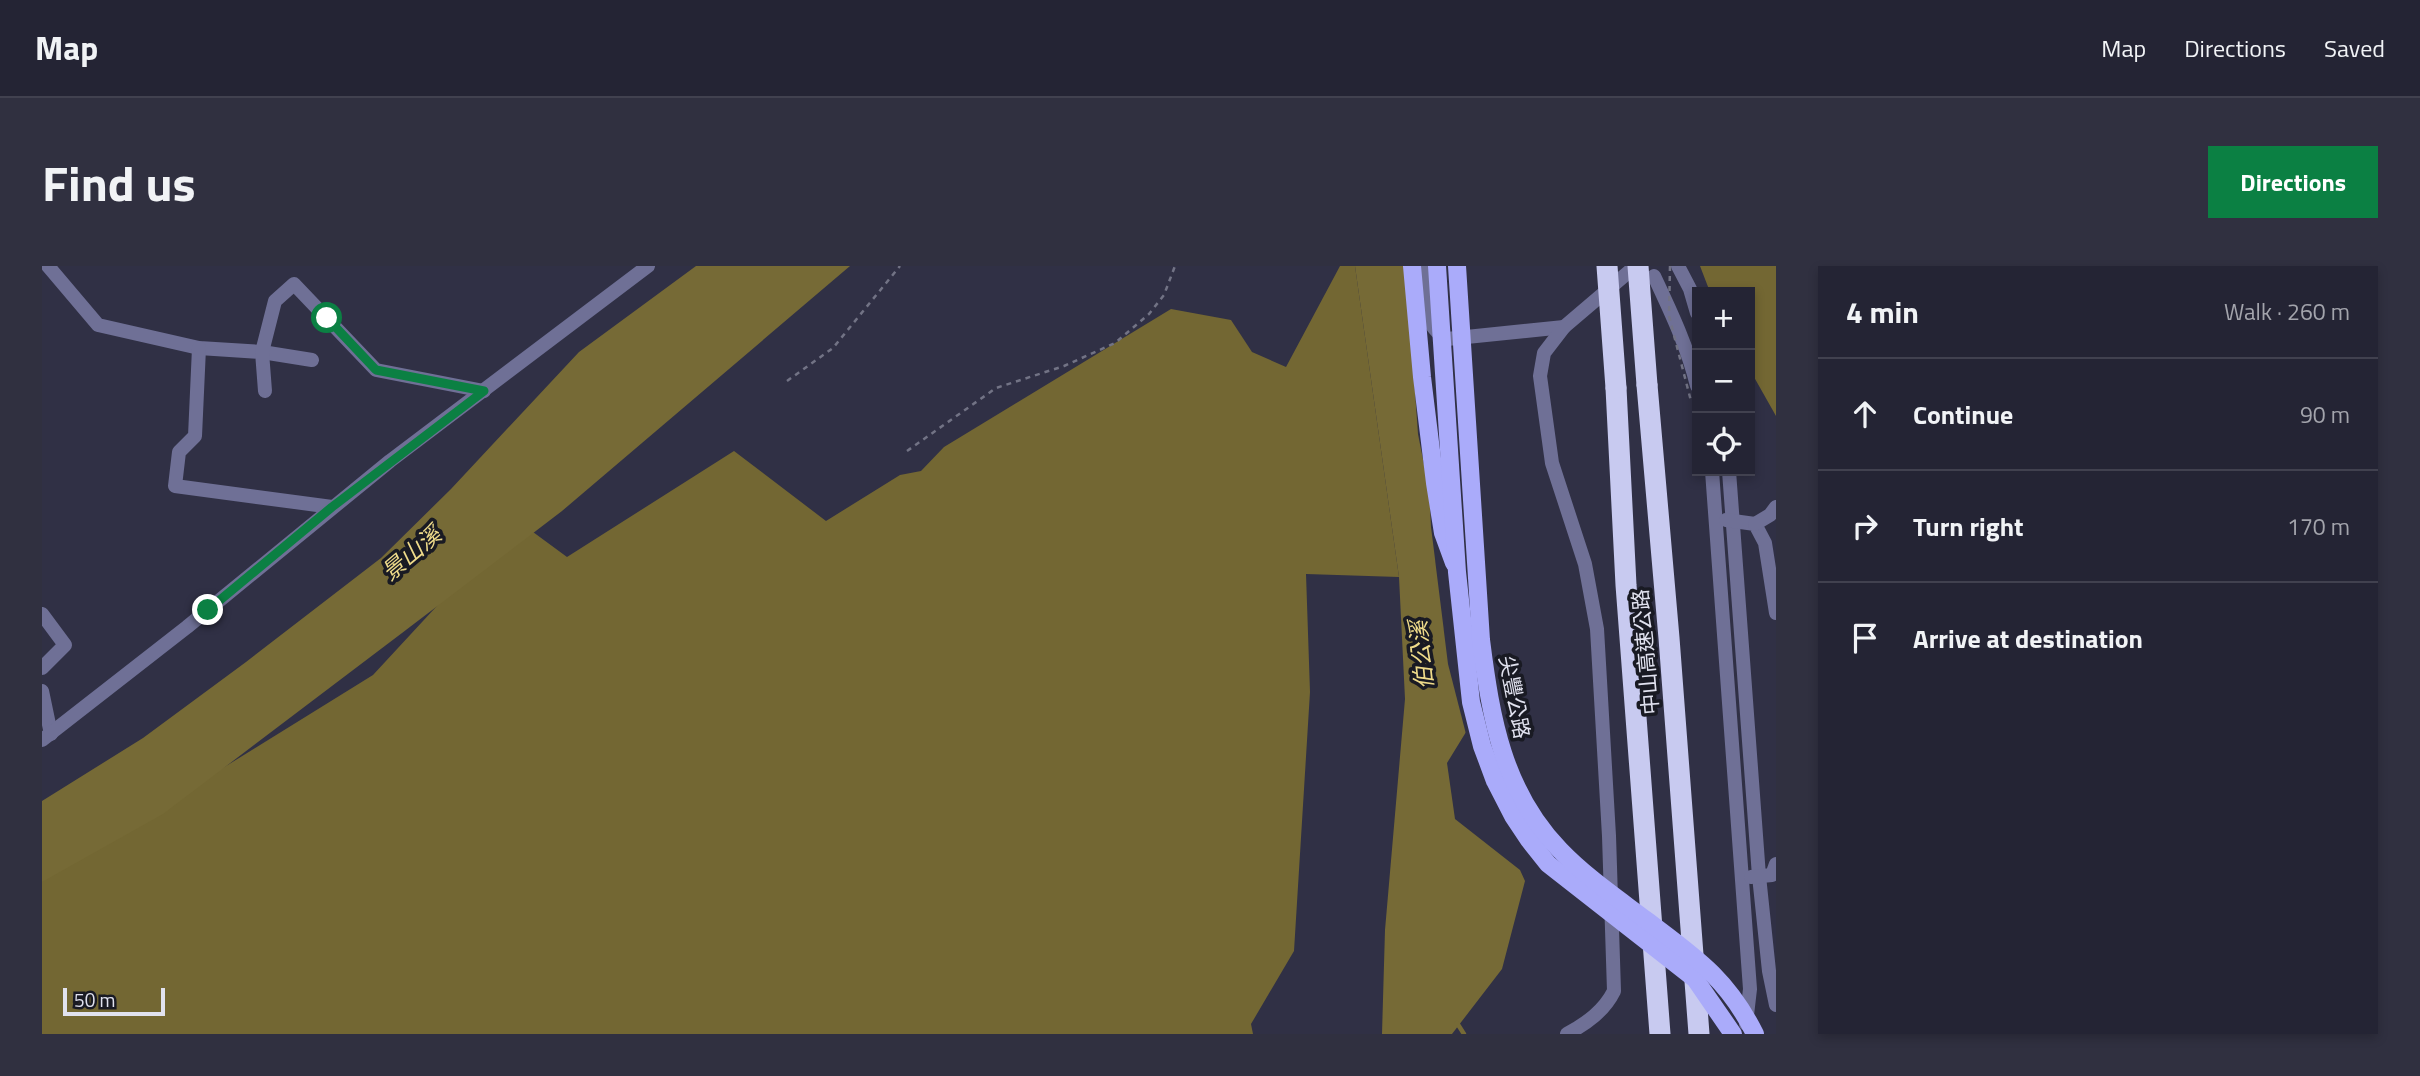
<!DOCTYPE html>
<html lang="en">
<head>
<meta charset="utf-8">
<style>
	:root { --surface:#242434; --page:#303040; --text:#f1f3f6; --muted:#a3a4ac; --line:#41414f; --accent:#0b8043 }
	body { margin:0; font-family:"Titillium Web","Noto Sans TC",sans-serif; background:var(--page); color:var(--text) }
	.controls { position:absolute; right:21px; top:21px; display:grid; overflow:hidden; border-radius:0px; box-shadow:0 4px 10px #0003 }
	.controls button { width:63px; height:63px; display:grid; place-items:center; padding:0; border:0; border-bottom:2px solid var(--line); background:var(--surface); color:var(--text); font:35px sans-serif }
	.scale { position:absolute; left:21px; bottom:18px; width:102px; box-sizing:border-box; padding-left:7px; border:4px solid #e1e2ef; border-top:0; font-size:19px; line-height:24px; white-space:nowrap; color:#e1e2ef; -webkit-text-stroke:5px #191a23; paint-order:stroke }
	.stop { position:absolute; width:21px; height:21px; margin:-16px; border:5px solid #0b8043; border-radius:50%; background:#fff }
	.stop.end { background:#0b8043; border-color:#fff; box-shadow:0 2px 7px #0008 }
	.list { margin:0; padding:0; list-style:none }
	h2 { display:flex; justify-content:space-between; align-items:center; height:91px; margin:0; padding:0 28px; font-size:30px }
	h2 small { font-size:23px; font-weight:400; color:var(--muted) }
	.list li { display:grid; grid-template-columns:46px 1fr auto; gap:21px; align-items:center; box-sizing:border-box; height:112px; padding:0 28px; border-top:2px solid var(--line) }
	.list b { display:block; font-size:26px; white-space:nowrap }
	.list em { font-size:23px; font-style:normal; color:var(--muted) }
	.icon { flex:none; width:38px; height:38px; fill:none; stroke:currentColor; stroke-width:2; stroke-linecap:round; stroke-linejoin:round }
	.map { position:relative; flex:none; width:1734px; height:768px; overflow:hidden; border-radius:0px }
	header { display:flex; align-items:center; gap:42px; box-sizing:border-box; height:98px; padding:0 35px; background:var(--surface); border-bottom:2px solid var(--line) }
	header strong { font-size:33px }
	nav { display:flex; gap:38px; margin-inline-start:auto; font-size:24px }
	.intro { display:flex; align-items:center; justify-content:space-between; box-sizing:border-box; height:168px; padding:0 42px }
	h1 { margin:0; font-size:49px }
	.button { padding:18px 32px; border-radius:0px; background:var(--accent); color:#fff; font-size:24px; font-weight:700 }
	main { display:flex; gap:42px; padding:0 42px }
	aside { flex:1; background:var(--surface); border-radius:0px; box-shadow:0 4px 10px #0003 }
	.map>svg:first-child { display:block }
	.forest { fill:#736733 }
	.water { fill:#766a36 }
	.pier { fill:#303045 }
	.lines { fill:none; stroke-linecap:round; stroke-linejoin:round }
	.stream { stroke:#766a36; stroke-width:4.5 }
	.path { stroke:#727385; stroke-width:2.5; stroke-dasharray:5 5; stroke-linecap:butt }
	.minor { stroke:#6f7096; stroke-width:14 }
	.major { stroke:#aaabfa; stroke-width:18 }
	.highway { stroke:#c8caf0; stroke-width:21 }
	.path-bridge { stroke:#727385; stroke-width:2.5; stroke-dasharray:5 5; stroke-linecap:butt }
	.major-bridge { stroke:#aaabfa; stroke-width:18 }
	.highway-bridge { stroke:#c8caf0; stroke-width:21 }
	.route { stroke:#0b8043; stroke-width:9 }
	.labels { text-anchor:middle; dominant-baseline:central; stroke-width:7; stroke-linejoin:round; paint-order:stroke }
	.street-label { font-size:21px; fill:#e1e2ef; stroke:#191a23 }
	.water-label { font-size:23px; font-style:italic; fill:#efdb8a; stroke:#191a23 }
</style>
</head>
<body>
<header>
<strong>Map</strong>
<nav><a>Map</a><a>Directions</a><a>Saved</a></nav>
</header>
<div class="intro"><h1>Find us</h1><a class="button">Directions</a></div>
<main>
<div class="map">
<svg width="1734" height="768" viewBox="0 0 1734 768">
	<rect width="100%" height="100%" fill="#303045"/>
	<!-- forest -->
	<g class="forest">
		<polygon points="1298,0 1313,0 1357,311 1264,308 1268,426 1252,685 1209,758 1211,768 0,768 0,614 331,409 468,261 491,266 525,291 692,185 784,255 858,209 879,205 902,181 1129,43 1189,54 1210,86 1244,101"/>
		<polygon points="1658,0 1734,0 1734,150 1708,104 1708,26 1668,26"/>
	</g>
	<!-- water -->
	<g class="water">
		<polygon points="654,0 808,0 520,245 360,367 121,548 0,616 0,535 101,472 204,396 339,292 409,223 537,86"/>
		<polygon points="1313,0 1364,0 1376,168 1432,453 1405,497 1413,553 1478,604 1483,615 1460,703 1410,768 1340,768 1343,664 1363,433 1357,311"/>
	</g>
	<!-- pier -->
	<polygon class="pier" points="1386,200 1420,256 1442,384 1436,453 1425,472 1406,398 1389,261"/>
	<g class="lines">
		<!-- stream -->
		<polyline class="stream" points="1415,757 1422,768"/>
		<!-- path -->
		<g class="path">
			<polyline points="745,115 791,82 858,0"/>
			<polyline points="865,185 954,122 1022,100 1073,77 1107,48 1122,29 1133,0"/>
		</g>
		<!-- minor -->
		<g class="minor">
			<polyline points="6,0 56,59 157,82 220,86 270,94"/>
			<path d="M1382,0C1384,29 1377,57 1405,73L1522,61"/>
			<polyline points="1636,0 1648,23 1655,47"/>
			<path d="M1612,10C1629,46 1646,82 1655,120"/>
			<polyline points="157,82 153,170 137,186 133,220 290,241"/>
			<polyline points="223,125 220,86 233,35 252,18 334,104 442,125"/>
			<polyline points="1670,205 1708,723 1704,758"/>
			<polyline points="1687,205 1717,610 1727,705 1734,739"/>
			<polyline points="1684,254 1713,258 1723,277 1734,347"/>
			<polyline points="1713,258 1728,249 1734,241"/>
			<polyline points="0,348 23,379 0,402"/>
			<polyline points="0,425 9,468"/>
			<polyline points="0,474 145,361 348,195 606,0"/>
			<polyline points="1709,611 1730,609 1734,598"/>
			<path d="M1525,768C1545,757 1562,745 1572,725L1567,570L1555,363L1543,298L1510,197L1498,110L1502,87L1522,61L1589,4"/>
		</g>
		<!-- major -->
		<polyline class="major" points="1370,0 1380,111 1393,217 1401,267 1412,297"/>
		<!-- highway -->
		<g class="highway">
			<polyline points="1605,119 1627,372 1657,768"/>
			<polyline points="1574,122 1584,319 1618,768"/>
		</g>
		<!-- path-bridge -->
		<polyline class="path-bridge" points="1628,0 1627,50 1649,135"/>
		<!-- major-bridge -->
		<g class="major-bridge">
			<polyline points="1395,0 1415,306 1429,436 1440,480 1453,515 1471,550 1487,574 1506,598 1653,713 1691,768"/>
			<path d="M1415,0L1439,374C1449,453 1461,525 1518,584C1544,611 1575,632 1604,654C1653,691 1685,712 1713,768"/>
		</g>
		<!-- highway-bridge -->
		<g class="highway-bridge">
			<polyline points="1565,0 1574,122"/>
			<polyline points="1596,0 1605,119"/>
		</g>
	</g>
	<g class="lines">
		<!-- route -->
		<polyline class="route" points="166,344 290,241 442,125 334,104 285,52"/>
	</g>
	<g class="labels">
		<!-- street labels -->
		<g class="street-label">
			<text transform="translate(1603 386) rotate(-95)">中山高速公路</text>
			<text transform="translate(1473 431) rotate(79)">尖豐公路</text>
		</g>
		<!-- water labels -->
		<g class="water-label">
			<text transform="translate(369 287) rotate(-40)">景山溪</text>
			<text transform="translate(1379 389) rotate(-96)">伯公溪</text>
		</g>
	</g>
</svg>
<div class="controls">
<button>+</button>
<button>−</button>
<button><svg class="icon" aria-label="locate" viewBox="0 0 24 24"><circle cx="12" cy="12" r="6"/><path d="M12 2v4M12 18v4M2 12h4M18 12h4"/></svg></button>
</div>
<div class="scale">50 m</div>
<div class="stop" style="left:285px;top:52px"></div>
<div class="stop end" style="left:166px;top:344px"></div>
</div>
<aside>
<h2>4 min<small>Walk · 260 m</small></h2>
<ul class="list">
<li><svg class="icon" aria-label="ahead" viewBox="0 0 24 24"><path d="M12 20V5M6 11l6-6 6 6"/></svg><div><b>Continue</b></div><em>90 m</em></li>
<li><svg class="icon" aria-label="right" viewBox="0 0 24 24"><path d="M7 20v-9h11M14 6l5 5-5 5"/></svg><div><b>Turn right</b></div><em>170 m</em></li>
<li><svg class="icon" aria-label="arrive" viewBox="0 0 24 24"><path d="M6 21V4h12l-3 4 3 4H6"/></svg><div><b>Arrive at destination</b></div></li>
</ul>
</aside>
</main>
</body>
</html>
